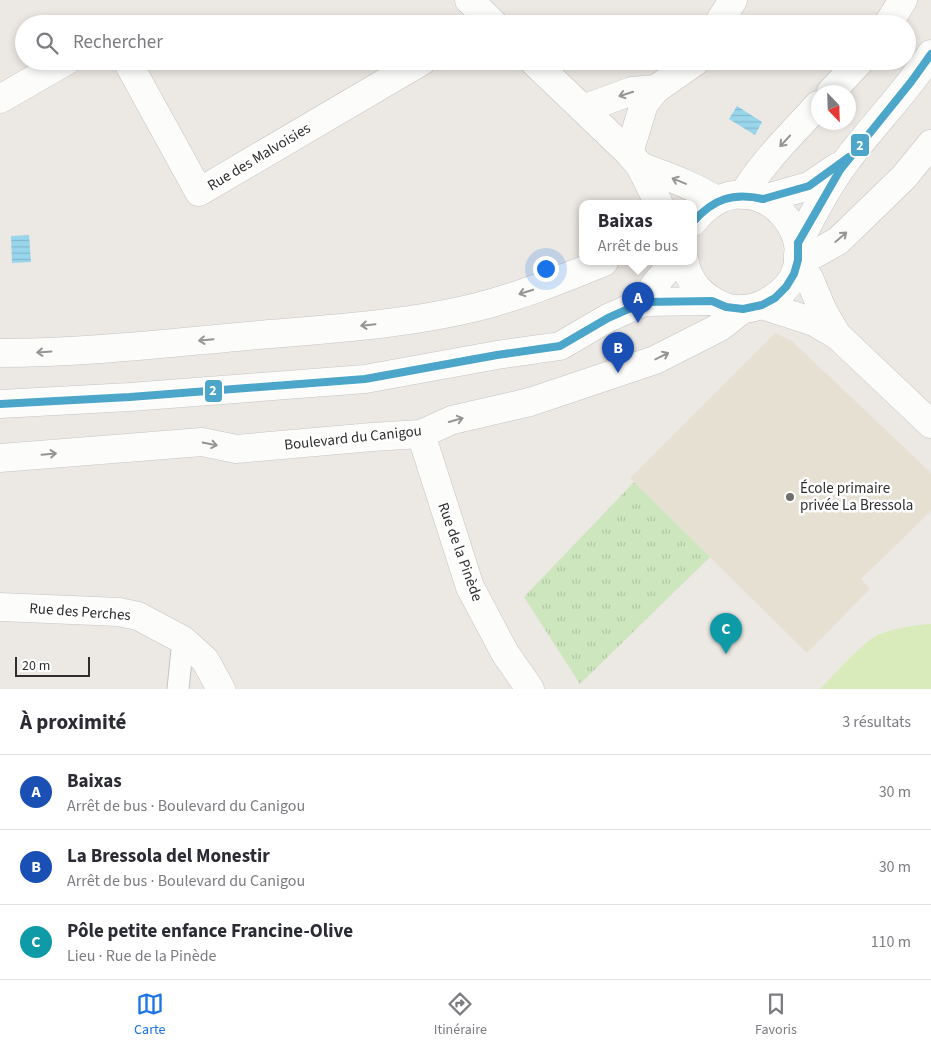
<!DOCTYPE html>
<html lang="fr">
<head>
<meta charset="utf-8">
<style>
	:root { --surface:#fff; --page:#f7f7f7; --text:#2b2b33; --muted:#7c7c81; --line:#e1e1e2; --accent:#1a73e8 }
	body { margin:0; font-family:"Source Sans 3",sans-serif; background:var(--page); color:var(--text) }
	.compass { position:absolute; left:811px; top:85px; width:45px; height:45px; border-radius:50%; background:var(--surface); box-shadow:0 2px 8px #0003; rotate:157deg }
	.scale { position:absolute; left:15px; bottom:12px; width:75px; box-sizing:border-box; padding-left:5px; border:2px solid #2e2e2e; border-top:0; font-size:14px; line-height:18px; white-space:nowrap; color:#2e2e2e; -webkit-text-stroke:4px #fff; paint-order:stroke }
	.you { position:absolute; left:545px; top:268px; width:18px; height:18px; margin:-12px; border:4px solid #fff; border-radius:50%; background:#1a73e8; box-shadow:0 0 0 8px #1a73e833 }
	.badge { display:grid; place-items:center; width:32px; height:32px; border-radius:50%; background:var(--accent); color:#fff; font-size:16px; font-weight:700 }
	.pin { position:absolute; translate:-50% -41px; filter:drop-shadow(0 1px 2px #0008) }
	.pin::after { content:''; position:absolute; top:26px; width:18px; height:15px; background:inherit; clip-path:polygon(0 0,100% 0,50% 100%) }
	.popup { position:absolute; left:579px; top:200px; width:118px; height:65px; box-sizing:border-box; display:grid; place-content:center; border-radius:10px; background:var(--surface); filter:drop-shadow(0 1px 4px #0005); font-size:16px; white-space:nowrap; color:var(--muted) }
	.popup b { font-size:19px; color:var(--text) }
	.popup::after { content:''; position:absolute; left:50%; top:100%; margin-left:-10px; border:10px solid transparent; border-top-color:var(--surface) }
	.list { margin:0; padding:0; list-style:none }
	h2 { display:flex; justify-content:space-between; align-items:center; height:65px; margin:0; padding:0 20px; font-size:21px }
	h2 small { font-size:16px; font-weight:400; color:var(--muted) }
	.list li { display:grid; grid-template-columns:32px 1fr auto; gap:15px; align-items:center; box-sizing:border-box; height:75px; padding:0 20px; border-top:1px solid var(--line) }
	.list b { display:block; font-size:19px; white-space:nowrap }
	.list p { margin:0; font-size:16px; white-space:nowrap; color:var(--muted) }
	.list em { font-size:16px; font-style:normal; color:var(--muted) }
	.icon { flex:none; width:28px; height:28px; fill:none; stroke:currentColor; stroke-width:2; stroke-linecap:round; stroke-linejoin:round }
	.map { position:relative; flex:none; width:931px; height:689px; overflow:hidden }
	.search { position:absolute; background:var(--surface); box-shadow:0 2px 8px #0003; left:15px; right:15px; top:15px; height:55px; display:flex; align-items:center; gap:12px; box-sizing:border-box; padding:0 18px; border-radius:28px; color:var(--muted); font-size:19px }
	.sheet { height:290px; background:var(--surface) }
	nav { display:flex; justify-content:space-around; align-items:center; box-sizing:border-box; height:70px; border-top:1px solid var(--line); background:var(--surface); font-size:14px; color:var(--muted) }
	nav a { display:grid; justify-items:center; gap:2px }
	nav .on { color:var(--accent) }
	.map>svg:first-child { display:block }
	.education { fill:#e6e0d3 }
	.grass { fill:url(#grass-tufts) }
	.pitch { fill:#d9eabb }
	.water { fill:url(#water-rules) }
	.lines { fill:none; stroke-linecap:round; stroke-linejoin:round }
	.pedestrian-casing { stroke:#c5c4c5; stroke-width:23 }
	.minor-casing { stroke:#c5c4c5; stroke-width:29 }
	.tertiary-casing { stroke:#c5c4c5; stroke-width:29 }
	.pedestrian { stroke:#fcfcfb; stroke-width:21 }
	.minor { stroke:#fcfcfb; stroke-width:28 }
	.tertiary { stroke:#fcfcfb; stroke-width:28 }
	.bus-1-casing { stroke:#fff; stroke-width:11 }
	.bus-1 { stroke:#4ca6ca; stroke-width:8 }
	.oneway { stroke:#959594 }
	.poi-dot { fill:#706f6e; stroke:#fff; stroke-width:2 }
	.labels { text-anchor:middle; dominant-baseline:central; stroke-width:5; stroke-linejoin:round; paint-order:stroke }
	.street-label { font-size:15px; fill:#2e2e2e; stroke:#fff }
	.poi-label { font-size:15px; fill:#2e2e2e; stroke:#fff; text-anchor:start }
	.line-badge { stroke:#fff; stroke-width:2 }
	.badge-label { font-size:14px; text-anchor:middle; font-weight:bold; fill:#fff }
</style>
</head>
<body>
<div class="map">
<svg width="931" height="689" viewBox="0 0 931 689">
	<defs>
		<pattern id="grass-tufts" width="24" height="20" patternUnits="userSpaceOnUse" patternTransform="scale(1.25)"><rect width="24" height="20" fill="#cee6be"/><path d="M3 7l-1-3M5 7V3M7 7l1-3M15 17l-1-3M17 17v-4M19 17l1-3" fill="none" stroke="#b1c6a4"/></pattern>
		<pattern id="water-rules" width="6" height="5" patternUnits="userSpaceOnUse" patternTransform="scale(1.25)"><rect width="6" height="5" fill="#99d6ec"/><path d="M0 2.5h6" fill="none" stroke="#84b8cb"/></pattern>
	</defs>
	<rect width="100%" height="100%" fill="#ece8e4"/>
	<!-- education -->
	<polygon class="education" points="775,333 792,341 931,473 931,511 861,579 870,589 807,653 630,478"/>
	<!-- grass -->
	<polygon class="grass" points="634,482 710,557 580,684 524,597"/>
	<!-- pitch -->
	<path class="pitch" d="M931,624V689H820C837,672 854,651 874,637C887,629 916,625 931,624Z"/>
	<!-- water -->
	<g class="water">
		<polygon points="737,106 762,122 755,135 729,119"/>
		<polygon points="29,235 31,262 12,263 11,236"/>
	</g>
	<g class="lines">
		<defs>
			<polyline id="pedestrian" points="178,689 183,640"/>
			<g id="minor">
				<polyline points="469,0 494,24"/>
				<polyline points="718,24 733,0"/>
				<polyline points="888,24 903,0"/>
				<polyline points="127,61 199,192 422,61"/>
				<polyline points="533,61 629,153 640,166 659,204"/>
				<polyline points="656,89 696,61"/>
				<polyline points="831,92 860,61"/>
				<polyline points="0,99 66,61"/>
				<polyline points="583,109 632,91 656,89 644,104 629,153"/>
				<path d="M640,166C666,176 693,185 716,200"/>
				<path d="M743,195C763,161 792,134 818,105"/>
				<polyline points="798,255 811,256 838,241 904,177 931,144"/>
				<polyline points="798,260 809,278 823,311 837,335"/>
				<polyline points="762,305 814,322 838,336 931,424"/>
				<path d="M0,353C75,353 151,345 226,338C308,330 397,327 477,307C521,296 562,279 604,262"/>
				<polyline points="421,434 470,587 505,653 530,689"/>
				<polyline points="0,458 202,442 236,449 372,437 421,434 452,420 530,402 655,360 720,327 743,309"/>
				<polyline points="0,607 119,612 138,616 183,640 205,660 221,689"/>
			</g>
			<g id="tertiary">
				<polyline points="763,199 809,186 837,167"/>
				<path d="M798,243C813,215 828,185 847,160C874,124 906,92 931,54"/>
				<path d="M685,262C688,283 704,298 723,306C736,312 755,309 767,302C849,257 754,142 693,222"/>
				<polyline points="644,302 656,283 674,262"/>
				<polyline points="0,404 130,397 365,379 497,355 560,346 608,318 644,302 712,301"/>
			</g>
		</defs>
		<!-- pedestrian casing -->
		<use href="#pedestrian" class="pedestrian-casing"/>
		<!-- minor casing -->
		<use href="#minor" class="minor-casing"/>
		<!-- tertiary casing -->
		<use href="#tertiary" class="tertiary-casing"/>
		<!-- pedestrian -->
		<use href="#pedestrian" class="pedestrian"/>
		<!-- minor -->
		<use href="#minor" class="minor"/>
		<!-- tertiary -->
		<use href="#tertiary" class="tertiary"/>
		<defs>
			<g id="bus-1">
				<polyline points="763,199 809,186 849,157"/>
				<path d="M693,222C713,199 733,192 763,199"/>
				<polyline points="798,243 840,170 911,82 931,54"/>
				<polyline points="0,404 130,397 365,379 497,355 560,346 608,318 644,302 712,301 726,307 743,309 762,305 775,298 786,287 794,274 798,260 798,243"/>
			</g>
		</defs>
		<!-- bus-1 casing -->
		<use href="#bus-1" class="bus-1-casing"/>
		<!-- bus-1 -->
		<use href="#bus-1" class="bus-1"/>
	</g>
	<!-- one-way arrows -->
	<defs><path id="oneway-shaft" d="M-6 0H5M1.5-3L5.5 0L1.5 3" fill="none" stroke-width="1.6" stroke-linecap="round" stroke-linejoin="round" transform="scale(1.25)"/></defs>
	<g class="oneway">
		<use href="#oneway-shaft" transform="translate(626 94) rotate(162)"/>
		<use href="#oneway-shaft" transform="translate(785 141) rotate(133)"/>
		<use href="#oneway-shaft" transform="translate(679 181) rotate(-158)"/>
		<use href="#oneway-shaft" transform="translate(841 237) rotate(-41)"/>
		<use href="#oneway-shaft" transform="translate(526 292) rotate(163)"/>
		<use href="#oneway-shaft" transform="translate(368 325) rotate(174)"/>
		<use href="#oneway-shaft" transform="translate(206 340) rotate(175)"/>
		<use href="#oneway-shaft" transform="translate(44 352) rotate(176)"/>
		<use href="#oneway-shaft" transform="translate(662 356) rotate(-26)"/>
		<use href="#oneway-shaft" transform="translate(456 420) rotate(-16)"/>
		<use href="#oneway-shaft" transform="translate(210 444) rotate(11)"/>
		<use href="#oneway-shaft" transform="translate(49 454) rotate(-5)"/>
	</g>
	<!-- markers -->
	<circle class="poi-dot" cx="790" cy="497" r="5"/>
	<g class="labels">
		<!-- street labels -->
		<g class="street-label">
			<text transform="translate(259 157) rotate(-31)">Rue des Malvoisies</text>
			<text transform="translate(353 438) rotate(-6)">Boulevard du Canigou</text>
			<text transform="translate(460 552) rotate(70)">Rue de la Pinède</text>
			<text transform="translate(80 612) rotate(4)">Rue des Perches</text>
		</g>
		<!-- poi labels -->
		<g class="poi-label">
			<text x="800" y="488">École primaire<tspan x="800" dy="17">privée La Bressola</tspan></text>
		</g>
	</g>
	<g class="line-badge">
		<rect x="850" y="133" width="20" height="24" rx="5" fill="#4ca6ca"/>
		<rect x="204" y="379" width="19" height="24" rx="5" fill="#4ca6ca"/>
	</g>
	<g class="badge-label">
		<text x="860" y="150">2</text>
		<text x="213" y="395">2</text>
	</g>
</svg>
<svg class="compass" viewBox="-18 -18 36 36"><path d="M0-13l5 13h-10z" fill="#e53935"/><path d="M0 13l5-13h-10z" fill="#7c7c81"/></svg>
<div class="scale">20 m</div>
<div class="you"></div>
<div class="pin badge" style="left:638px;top:323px;background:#1a4fb4">A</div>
<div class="popup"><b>Baixas</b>Arrêt de bus</div>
<div class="pin badge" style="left:618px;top:373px;background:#1a4fb4">B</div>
<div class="pin badge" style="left:726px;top:654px;background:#0f9aa8">C</div>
<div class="search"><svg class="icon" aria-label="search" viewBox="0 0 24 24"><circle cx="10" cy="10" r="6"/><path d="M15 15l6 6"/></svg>Rechercher</div>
</div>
<section class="sheet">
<h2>À proximité<small>3 résultats</small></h2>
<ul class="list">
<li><span class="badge" style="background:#1a4fb4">A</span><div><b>Baixas</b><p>Arrêt de bus · Boulevard du Canigou</p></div><em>30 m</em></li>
<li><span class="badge" style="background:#1a4fb4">B</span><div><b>La Bressola del Monestir</b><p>Arrêt de bus · Boulevard du Canigou</p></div><em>30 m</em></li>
<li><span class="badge" style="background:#0f9aa8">C</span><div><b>Pôle petite enfance Francine-Olive</b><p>Lieu · Rue de la Pinède</p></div><em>110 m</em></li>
</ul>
</section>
<nav>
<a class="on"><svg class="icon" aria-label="map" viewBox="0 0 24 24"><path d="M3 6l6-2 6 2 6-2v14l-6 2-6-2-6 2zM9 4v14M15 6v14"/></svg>Carte</a>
<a><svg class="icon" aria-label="directions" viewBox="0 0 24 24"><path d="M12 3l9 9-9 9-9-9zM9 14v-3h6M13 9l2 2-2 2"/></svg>Itinéraire</a>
<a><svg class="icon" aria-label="saved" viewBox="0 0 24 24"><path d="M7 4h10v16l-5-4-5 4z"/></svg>Favoris</a>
</nav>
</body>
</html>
